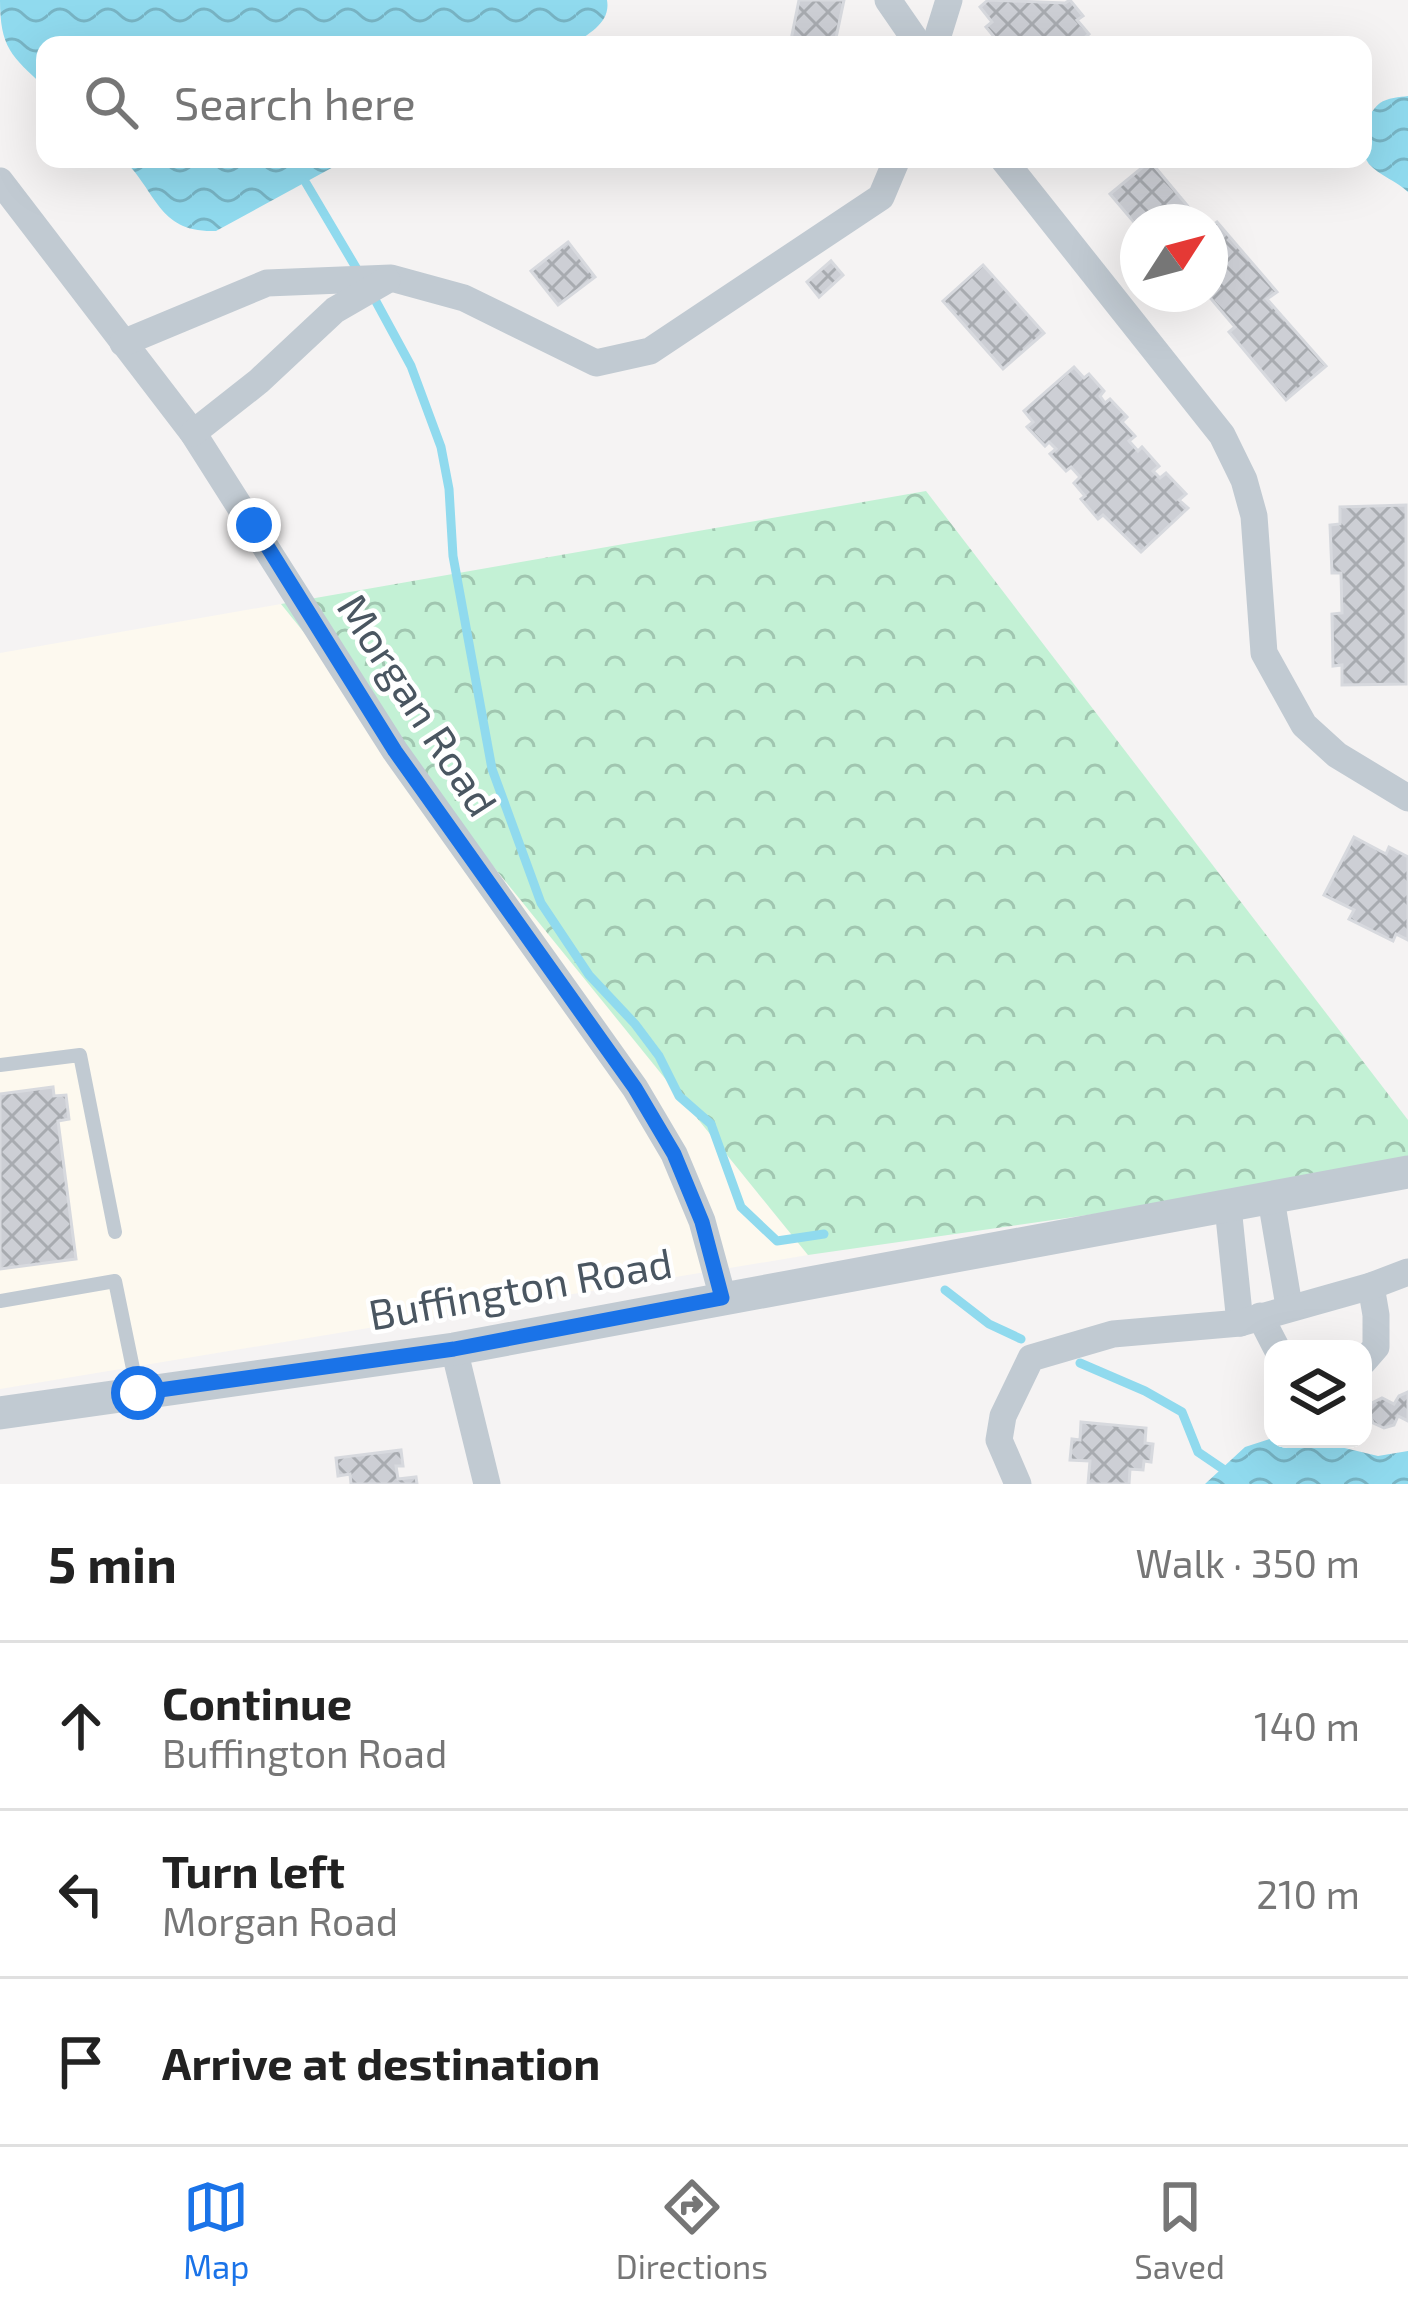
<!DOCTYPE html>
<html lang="en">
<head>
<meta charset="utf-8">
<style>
	:root { --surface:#fff; --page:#f6f6f6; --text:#222; --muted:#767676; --line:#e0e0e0; --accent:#1a73e8 }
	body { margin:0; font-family:"Exo 2",sans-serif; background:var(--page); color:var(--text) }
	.controls { position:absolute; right:36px; bottom:36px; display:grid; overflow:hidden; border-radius:24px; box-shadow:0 12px 48px #0002 }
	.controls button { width:108px; height:108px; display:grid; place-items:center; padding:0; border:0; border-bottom:3px solid var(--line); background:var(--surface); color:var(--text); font:60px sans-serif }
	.compass { position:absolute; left:1120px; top:204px; width:108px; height:108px; border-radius:50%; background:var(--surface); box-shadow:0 12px 48px #0002; rotate:54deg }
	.stop { position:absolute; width:36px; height:36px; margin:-27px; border:9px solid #1a73e8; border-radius:50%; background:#fff }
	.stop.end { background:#1a73e8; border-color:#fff; box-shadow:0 3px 12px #0008 }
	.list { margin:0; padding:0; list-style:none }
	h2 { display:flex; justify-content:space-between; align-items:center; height:156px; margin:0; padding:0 48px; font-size:51px }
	h2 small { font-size:39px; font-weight:400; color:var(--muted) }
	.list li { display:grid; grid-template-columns:78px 1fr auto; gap:36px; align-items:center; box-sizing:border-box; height:168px; padding:0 48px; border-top:3px solid var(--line) }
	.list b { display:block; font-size:45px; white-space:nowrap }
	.list p { margin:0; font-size:39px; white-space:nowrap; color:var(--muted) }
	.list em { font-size:39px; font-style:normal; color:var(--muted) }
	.icon { flex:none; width:66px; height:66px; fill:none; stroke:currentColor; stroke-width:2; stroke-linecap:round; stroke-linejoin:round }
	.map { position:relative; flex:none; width:1408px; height:1484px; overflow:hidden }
	.search { position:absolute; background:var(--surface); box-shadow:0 12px 48px #0002; left:36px; right:36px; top:36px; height:132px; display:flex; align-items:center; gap:30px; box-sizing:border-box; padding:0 42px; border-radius:24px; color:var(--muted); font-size:45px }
	.sheet { height:660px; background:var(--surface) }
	nav { display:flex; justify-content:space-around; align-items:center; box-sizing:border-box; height:168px; border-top:3px solid var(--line); background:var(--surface); font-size:33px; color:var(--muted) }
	nav a { display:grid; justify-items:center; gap:6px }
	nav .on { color:var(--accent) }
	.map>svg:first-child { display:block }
	.commercial { fill:#fdf9ef }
	.forest { fill:url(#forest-crowns) }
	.water { fill:url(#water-waves) }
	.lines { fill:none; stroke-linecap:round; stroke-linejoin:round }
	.stream { stroke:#90daee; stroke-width:9 }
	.building { fill:url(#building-cross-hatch); stroke:#d7d9de; stroke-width:3 }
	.service { stroke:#c1cad2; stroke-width:14 }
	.minor { stroke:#c1cad2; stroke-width:27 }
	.tertiary { stroke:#c1cad2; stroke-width:33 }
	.route { stroke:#1a73e8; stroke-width:15 }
	.labels { text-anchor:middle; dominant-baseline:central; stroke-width:9; stroke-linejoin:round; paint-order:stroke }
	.street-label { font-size:42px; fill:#4a5661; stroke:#fff }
</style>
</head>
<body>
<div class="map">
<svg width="1408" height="1484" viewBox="0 0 1408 1484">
	<defs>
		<pattern id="forest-crowns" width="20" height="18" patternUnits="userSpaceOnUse" patternTransform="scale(3)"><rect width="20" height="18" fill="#c3f1d5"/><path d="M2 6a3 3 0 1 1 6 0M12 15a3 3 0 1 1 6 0" fill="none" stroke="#a0c6b0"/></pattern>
		<pattern id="water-waves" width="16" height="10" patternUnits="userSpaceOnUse" patternTransform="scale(3)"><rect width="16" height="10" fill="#90daee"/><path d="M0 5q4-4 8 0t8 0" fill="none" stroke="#78b4c4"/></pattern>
		<pattern id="building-cross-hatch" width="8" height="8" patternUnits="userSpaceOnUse" patternTransform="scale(3)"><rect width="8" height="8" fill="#cdcfd5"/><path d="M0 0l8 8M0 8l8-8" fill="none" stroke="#a8abb0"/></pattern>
	</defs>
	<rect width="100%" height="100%" fill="#f5f3f3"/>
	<!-- commercial -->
	<polygon class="commercial" points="281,604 808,1255 0,1389 0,653"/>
	<!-- forest -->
	<polygon class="forest" points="926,491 1408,1120 1408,1169 808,1255 281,604"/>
	<!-- water -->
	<g class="water">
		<path d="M0,0H607C611,23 589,33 573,45H45V87C11,56 0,47 0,0Z"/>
		<path d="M1408,96V192C1397,181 1380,176 1369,164C1357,148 1364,115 1380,103C1387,98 1400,97 1408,96Z"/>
		<path d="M123,159H348L216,231C158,233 158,193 123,159Z"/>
		<polygon points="1273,1438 1307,1439 1378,1456 1408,1451 1408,1484 1205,1484 1245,1447"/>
	</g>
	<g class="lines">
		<!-- stream -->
		<g class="stream">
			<polyline points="306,183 361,276"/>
			<polyline points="373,296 411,366 441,447 449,489 453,556 492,769 541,903 589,975 635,1024 659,1056 679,1096 711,1124 741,1207 777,1241 824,1234"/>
			<polyline points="945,1290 989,1324 1021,1339"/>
			<polyline points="1080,1363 1145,1391 1182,1412 1198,1452 1245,1484"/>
		</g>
	</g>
	<!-- building -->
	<g class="building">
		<polygon points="799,0 844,0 836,38 845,45 790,45"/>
		<polygon points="988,0 1065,3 1070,0 1083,16 1077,20 1089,34 1083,39 1088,45 1012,45 1007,39 1000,44 986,27 992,22 980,7"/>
		<polygon points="1150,161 1201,222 1138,222 1138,227 1110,194"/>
		<polygon points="1217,222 1277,292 1267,299 1326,366 1286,400 1229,332 1235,327 1207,294 1210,294 1210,227"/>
		<polygon points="568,242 595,277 558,305 531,271"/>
		<polygon points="831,261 843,275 819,297 807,282"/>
		<polygon points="983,265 1044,333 1003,369 943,301"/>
		<polygon points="1074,367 1084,378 1089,374 1104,391 1100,396 1105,403 1110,399 1127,417 1122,422 1135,436 1129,441 1138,451 1142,447 1159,466 1153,471 1160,478 1166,473 1186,494 1179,500 1188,508 1141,552 1103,515 1098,519 1081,499 1085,496 1074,483 1080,477 1071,467 1066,471 1050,454 1056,449 1049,442 1045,446 1027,427 1033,422 1024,411"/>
		<polygon points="1406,505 1406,684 1342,685 1342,665 1333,666 1332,614 1342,613 1341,573 1332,573 1330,525 1340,524 1340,507"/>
		<polygon points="1354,837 1386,854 1389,847 1408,857 1408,940 1396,934 1393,941 1349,919 1354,910 1324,895"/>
		<polygon points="53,1087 54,1096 66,1095 69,1119 58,1121 76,1259 0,1269 0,1094"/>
		<polygon points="1408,1392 1408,1421 1398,1416 1394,1425 1384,1428 1373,1423 1368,1410 1372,1403 1382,1398 1394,1404 1399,1396"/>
		<polygon points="1081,1422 1146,1428 1145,1443 1153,1444 1151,1462 1144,1461 1143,1470 1130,1469 1129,1484 1088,1484 1090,1461 1070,1460 1072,1439 1080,1440"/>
		<polygon points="401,1450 403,1466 396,1466 398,1479 416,1477 417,1484 351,1484 350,1474 338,1476 336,1458"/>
	</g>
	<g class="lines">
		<!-- service -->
		<g class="service">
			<polyline points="0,1065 80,1055 115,1232"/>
			<polyline points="0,1301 115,1281 138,1393"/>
		</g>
		<!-- minor -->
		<g class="minor">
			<polyline points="888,0 919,45"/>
			<polyline points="935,45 949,0"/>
			<polyline points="1003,159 1222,435 1244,480 1254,516 1264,653 1304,725 1337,755 1408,798"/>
			<polyline points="0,181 193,433 395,751 635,1088 674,1154 702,1221 723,1298"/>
			<polyline points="123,343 267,283 391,278 464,298 596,363 650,351 881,197 897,159"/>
			<polyline points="193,433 259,381 335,310 387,280"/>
			<polyline points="1271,1199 1289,1306"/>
			<polyline points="1228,1207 1240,1323"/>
			<polyline points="1260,1316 1277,1349"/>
			<polyline points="454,1349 487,1484"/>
			<polyline points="1363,1362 1376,1347 1376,1315 1371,1286"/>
			<polyline points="1018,1484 999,1440 1003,1416 1031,1358 1113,1334 1240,1323 1371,1286 1408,1272"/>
		</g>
		<!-- tertiary -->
		<polyline class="tertiary" points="0,1413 454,1349 1408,1172"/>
	</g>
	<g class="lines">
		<!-- route -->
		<polyline class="route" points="138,1393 454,1349 722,1298 702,1222 674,1154 635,1088 395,751 254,525"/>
	</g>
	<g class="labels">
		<!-- street labels -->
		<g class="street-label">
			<text transform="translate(419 704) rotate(57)">Morgan Road</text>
			<text transform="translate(520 1287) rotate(-10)">Buffington Road</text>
		</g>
	</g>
</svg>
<div class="controls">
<button><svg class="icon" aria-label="layers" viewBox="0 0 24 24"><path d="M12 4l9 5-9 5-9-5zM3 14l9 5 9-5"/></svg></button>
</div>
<svg class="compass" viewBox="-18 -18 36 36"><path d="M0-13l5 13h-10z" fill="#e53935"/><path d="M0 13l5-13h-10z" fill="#767676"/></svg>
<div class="stop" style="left:138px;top:1393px"></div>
<div class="stop end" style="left:254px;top:525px"></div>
<div class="search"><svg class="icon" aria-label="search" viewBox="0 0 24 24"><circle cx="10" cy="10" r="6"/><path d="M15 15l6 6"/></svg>Search here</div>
</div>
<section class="sheet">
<h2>5 min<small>Walk · 350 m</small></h2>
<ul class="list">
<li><svg class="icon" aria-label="ahead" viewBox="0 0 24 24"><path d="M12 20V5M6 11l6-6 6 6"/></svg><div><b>Continue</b><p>Buffington Road</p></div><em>140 m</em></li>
<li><svg class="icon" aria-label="left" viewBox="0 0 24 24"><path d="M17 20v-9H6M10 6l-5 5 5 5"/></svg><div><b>Turn left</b><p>Morgan Road</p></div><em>210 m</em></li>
<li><svg class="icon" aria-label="arrive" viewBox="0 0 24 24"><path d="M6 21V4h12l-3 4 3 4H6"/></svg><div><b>Arrive at destination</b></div></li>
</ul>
</section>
<nav>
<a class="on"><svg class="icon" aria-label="map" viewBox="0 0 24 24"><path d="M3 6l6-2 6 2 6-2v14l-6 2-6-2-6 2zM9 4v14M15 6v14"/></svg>Map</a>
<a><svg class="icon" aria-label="directions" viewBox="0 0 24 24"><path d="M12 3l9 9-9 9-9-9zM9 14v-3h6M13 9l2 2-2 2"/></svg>Directions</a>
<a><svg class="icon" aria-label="saved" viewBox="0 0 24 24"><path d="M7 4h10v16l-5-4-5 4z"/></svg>Saved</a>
</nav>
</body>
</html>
